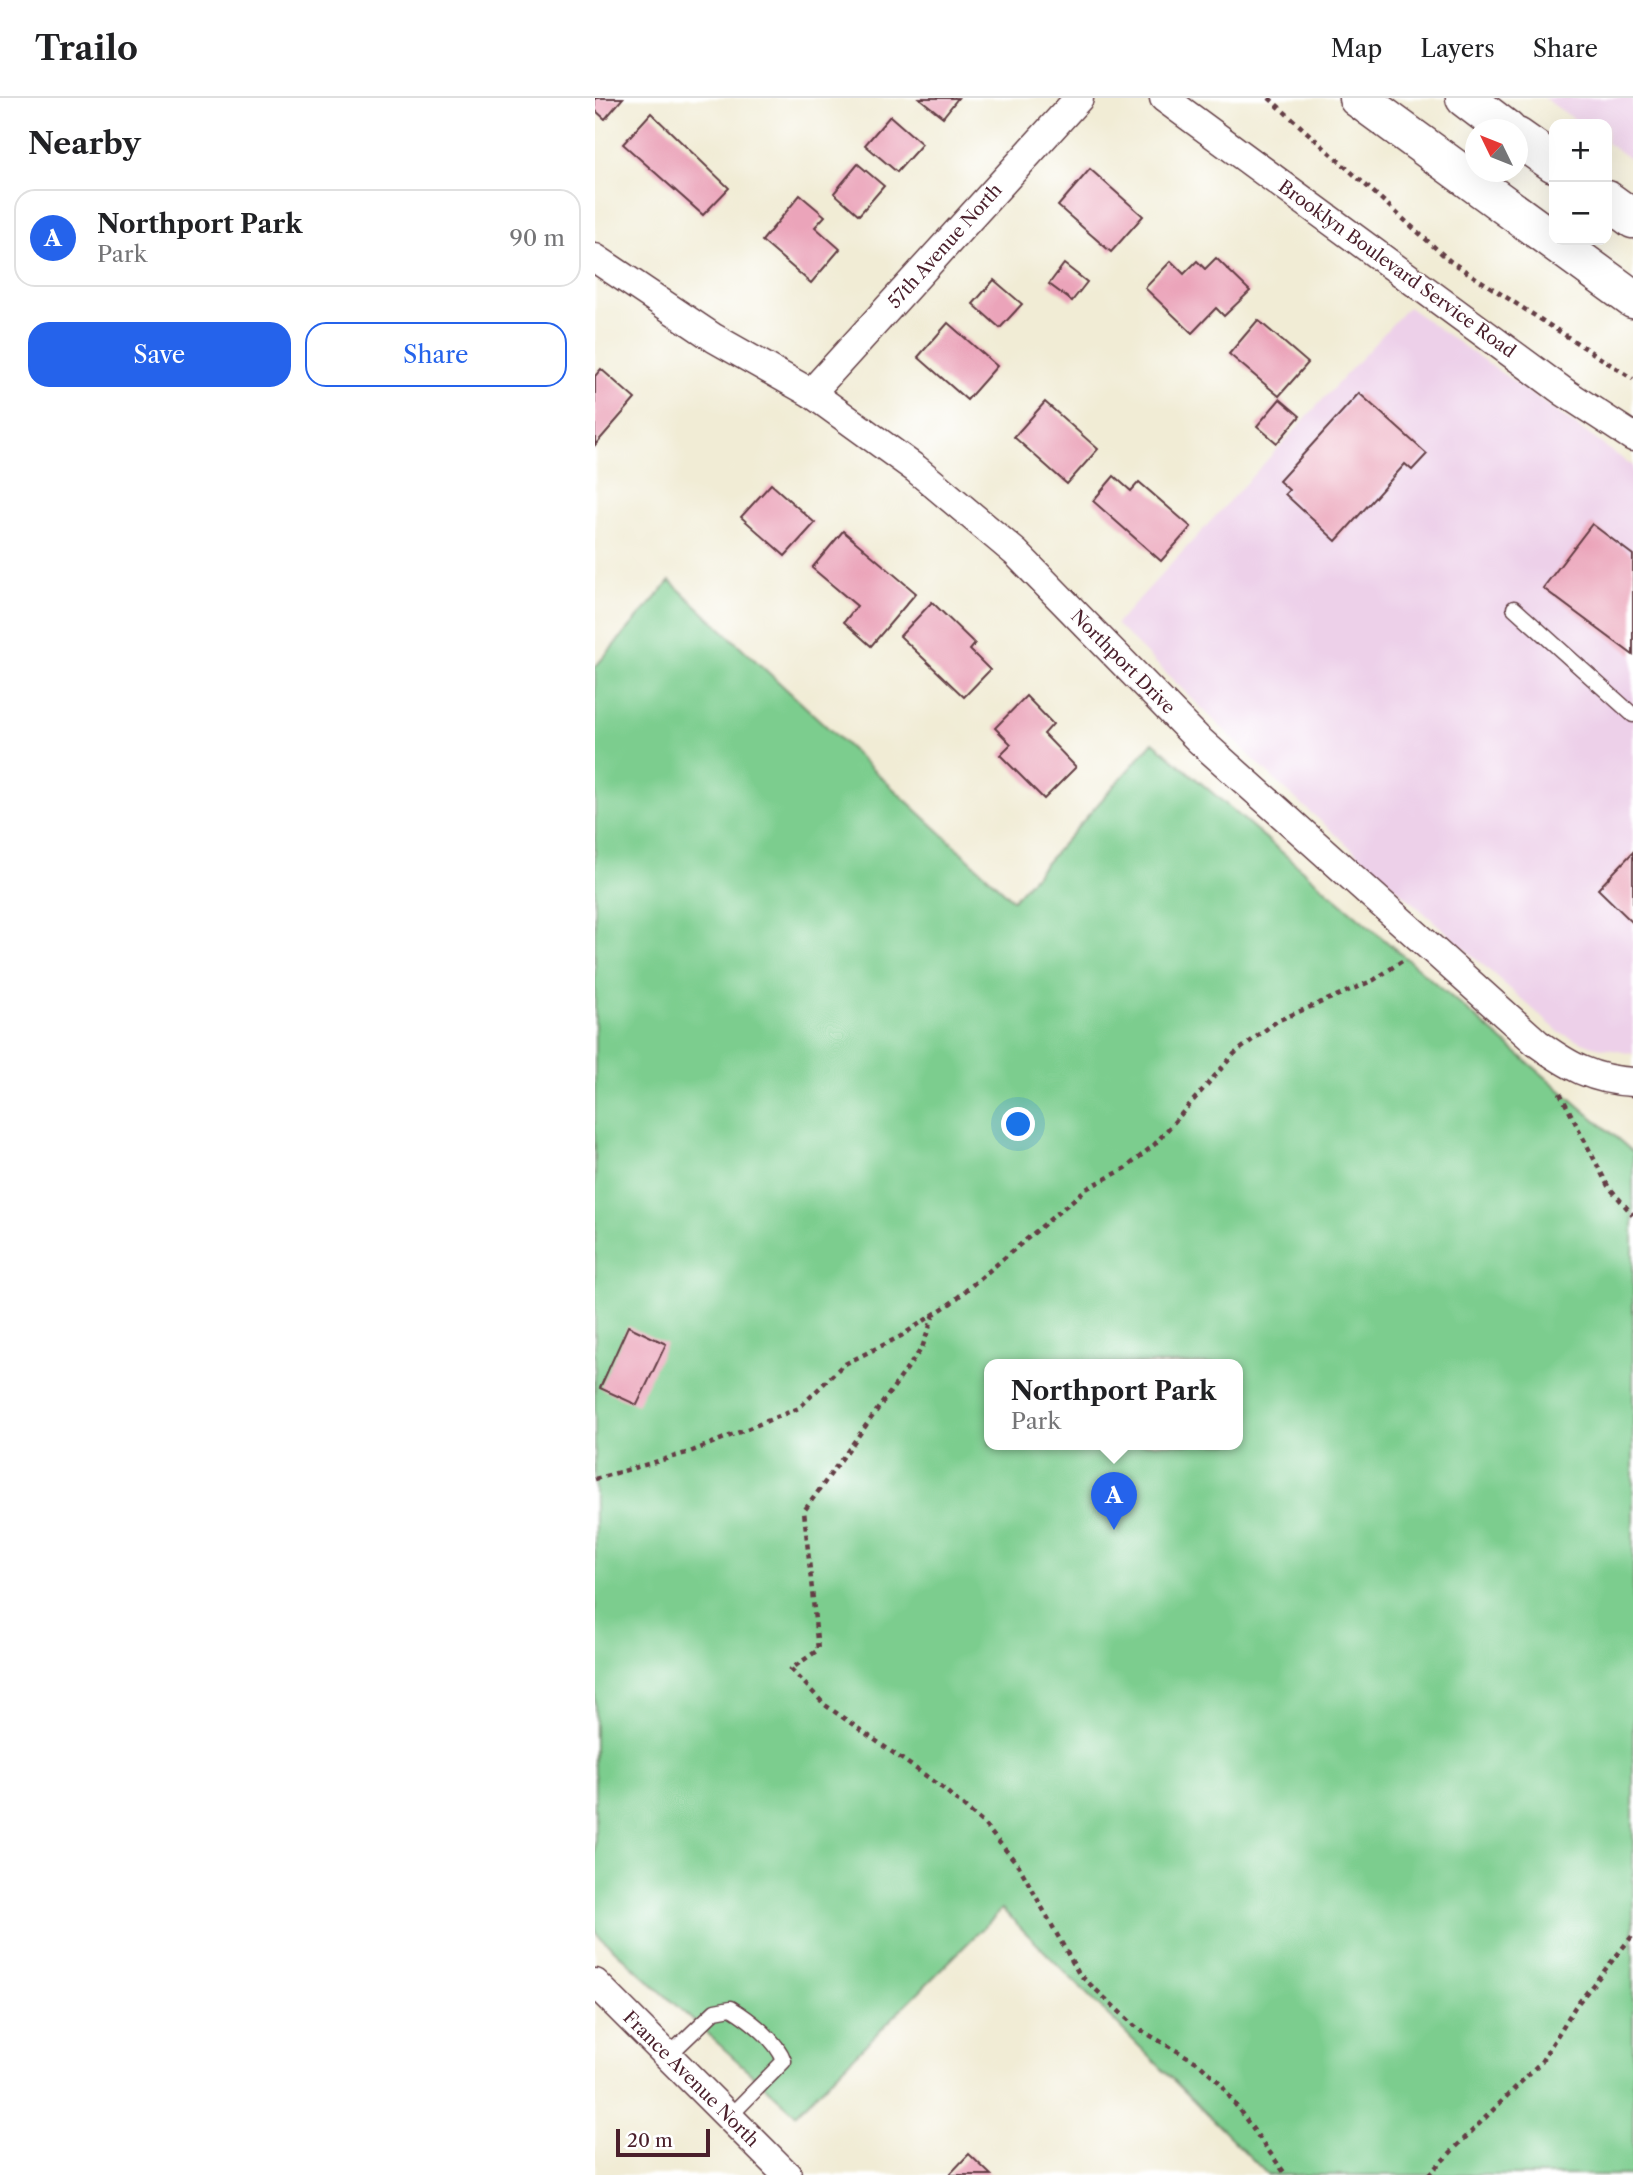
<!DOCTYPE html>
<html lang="en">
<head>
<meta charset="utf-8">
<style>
	:root { --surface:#fff; --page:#f6f6f6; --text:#202124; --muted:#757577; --line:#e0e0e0; --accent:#2563eb }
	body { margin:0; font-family:"Libre Caslon Text",serif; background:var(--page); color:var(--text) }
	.controls { position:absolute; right:21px; top:21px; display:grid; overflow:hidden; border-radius:14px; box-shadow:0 7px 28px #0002 }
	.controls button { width:63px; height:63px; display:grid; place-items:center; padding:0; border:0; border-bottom:2px solid var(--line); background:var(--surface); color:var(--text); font:35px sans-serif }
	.compass { position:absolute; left:870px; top:21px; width:63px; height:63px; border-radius:50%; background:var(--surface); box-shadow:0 7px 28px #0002; rotate:313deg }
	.scale { position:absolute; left:21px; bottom:18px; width:94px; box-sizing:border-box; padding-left:7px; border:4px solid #4a1f2b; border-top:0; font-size:19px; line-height:24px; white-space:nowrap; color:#4a1f2b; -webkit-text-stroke:5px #fff; paint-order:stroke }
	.you { position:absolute; left:424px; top:1027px; width:24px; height:24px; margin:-18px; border:5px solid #fff; border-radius:50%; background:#1a73e8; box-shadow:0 0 0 10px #1a73e833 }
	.badge { display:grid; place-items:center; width:46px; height:46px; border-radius:50%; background:var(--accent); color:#fff; font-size:23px; font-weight:700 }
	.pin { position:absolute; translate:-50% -58px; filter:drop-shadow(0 2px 4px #0008) }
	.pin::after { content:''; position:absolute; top:37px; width:24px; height:21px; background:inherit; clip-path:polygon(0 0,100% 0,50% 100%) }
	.popup { position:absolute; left:389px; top:1261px; width:259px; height:91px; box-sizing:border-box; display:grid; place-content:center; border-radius:14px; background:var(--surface); filter:drop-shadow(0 2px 5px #0005); font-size:23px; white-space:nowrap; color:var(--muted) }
	.popup b { font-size:26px; color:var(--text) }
	.popup::after { content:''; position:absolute; left:50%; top:100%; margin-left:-14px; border:14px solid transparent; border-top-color:var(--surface) }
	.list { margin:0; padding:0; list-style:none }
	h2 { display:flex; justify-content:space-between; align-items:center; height:91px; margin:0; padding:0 28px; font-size:30px }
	h2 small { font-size:23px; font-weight:400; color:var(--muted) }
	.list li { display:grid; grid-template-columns:46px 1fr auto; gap:21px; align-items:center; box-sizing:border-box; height:98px; margin:0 14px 14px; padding:0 14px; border:2px solid var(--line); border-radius:21px }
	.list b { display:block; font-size:26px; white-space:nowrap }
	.list p { margin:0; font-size:23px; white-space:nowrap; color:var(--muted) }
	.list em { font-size:23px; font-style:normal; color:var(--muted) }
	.actions { display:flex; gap:14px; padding:21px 28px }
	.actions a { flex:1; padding:16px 0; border:2px solid var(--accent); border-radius:21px; text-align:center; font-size:24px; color:var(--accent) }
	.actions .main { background:var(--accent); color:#fff }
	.map { position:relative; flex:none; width:1038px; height:2077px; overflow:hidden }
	header { display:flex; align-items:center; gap:42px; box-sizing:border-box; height:98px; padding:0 35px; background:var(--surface); border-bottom:2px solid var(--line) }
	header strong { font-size:33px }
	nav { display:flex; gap:38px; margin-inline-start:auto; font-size:24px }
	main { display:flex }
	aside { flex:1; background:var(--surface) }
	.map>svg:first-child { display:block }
	.built { fill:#edd0e9 }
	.green { fill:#7bcd8e; stroke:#62765c; stroke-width:2; fill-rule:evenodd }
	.building { fill:#eba4ba }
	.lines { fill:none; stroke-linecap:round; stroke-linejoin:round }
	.service-casing { stroke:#633e44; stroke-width:17 }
	.minor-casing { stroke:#633e44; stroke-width:31 }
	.secondary-casing { stroke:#633e44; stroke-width:41 }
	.path { stroke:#633e44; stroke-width:4.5; stroke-dasharray:5 5; stroke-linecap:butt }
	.service { stroke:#fff; stroke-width:14 }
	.minor { stroke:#fff; stroke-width:28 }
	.secondary { stroke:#fff; stroke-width:38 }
	.labels { text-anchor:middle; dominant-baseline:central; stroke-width:5; stroke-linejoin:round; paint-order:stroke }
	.street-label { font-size:18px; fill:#4a1f2b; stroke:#fff }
</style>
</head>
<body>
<header>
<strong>Trailo</strong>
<nav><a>Map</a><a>Layers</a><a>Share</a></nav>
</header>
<main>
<aside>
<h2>Nearby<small></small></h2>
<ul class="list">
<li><span class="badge">A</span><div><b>Northport Park</b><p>Park</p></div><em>90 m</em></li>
</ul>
<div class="actions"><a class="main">Save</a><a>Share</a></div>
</aside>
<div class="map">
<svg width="1038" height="2077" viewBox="0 0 1038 2077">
	<rect width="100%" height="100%" fill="#fff"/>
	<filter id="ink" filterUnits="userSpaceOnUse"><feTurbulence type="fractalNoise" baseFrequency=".0143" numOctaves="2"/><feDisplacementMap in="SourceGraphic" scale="14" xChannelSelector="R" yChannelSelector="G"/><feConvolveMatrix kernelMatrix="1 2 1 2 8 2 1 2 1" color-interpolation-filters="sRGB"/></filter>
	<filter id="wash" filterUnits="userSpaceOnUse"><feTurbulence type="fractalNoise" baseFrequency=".00686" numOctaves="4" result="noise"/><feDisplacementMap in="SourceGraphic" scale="28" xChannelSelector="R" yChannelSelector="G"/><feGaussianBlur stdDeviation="1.57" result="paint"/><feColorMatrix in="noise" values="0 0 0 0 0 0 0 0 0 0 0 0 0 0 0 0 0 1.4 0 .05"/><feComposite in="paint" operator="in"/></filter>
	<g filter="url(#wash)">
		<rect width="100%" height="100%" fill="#f1ecd5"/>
		<!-- built -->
		<g class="built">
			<polygon points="949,0 1038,0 1038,63 1012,45 1012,26 986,26"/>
			<polygon points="813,209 1038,368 1038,956 998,948 965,935 686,688 521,526"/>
		</g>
		<!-- green -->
		<path class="green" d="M75,483L418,802L558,644L1038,1054V2077H673L407,1811L201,2016L0,1834V569ZM395,1266H643V1346H395Z"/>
		<g id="blocks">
			<!-- building -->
			<g class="building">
				<polygon points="0,0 28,0 10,21 0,12"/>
				<polygon points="324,0 363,0 348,19"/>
				<polygon points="56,15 134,90 108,117 28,46"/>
				<polygon points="295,18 327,46 302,74 270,47"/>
				<polygon points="263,66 289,88 264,117 239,95"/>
				<polygon points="495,71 548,118 516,154 463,108"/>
				<polygon points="205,97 230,118 220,129 245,151 216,185 167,143"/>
				<polygon points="621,160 655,193 629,218 621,210 597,235 550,190 576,163 589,176 602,163 610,171"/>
				<polygon points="469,166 492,184 477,203 454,186"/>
				<polygon points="399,182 427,206 405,230 378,206"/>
				<polygon points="663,222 713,265 684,298 634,256"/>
				<polygon points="353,225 402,268 372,302 323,259"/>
				<polygon points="6,271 40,301 0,347 0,278"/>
				<polygon points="764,295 832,356 817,372 810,366 741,443 690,396 694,392 684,383"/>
				<polygon points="685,301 705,318 682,345 662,328"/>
				<polygon points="450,304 503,351 472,386 419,339"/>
				<polygon points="519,378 536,393 544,384 596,429 566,463 498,403"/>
				<polygon points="176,386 220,425 190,458 146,419"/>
				<polygon points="997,426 1038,457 1038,557 948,490"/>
				<polygon points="248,433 321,495 276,548 249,524 262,508 217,470"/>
				<polygon points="337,504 380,546 375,552 395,572 369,599 305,538"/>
				<polygon points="431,598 458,626 449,636 481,669 449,701 405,657 416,646 400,630"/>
				<polygon points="1038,754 1038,825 1003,791"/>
				<polygon points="33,1228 71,1246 42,1307 5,1290"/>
				<polygon points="374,2056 396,2077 354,2077"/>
			</g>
		</g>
	</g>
	<g filter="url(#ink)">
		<use href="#blocks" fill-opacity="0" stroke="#633e44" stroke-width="2"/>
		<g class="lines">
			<defs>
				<g id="service">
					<polyline points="919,510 1038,617"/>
					<path d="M73,1958L120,1913L136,1910C154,1921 182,1942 189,1963L134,2019"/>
				</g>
				<g id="minor">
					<polyline points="569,0 969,294 1038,339"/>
					<path d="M0,160L119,240L216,295L321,371L421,455L603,641L942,945C974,968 998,982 1038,984"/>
					<polyline points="216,295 484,0"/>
					<polyline points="0,1885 192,2077"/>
				</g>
				<g id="secondary">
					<polyline points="763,0 1038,201"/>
					<polyline points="870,0 912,32"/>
					<polyline points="922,39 959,65"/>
					<polyline points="1012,102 1038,121"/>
				</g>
			</defs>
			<!-- service casing -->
			<use href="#service" class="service-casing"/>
			<!-- minor casing -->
			<use href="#minor" class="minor-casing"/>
			<!-- secondary casing -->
			<use href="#secondary" class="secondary-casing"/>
			<!-- path -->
			<g class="path">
				<polyline points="674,0 855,163 1038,281"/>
				<polyline points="965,995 1013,1088 1038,1117"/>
				<polyline points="339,1216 327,1250 209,1413 223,1552 196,1571 230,1607 344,1687 388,1725 424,1768 484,1876 542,1930 605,1966 624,1984 691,2077"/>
				<polyline points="0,1381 95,1354 204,1310 248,1267 306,1238 356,1205 491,1091 531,1070 559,1047 639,956 682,923 779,882 807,863"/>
				<polyline points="833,2077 946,1964 980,1909 1038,1837"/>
			</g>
			<!-- service -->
			<use href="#service" class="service"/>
			<!-- minor -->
			<use href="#minor" class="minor"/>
			<!-- secondary -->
			<use href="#secondary" class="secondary"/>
		</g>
	</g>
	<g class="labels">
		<!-- street labels -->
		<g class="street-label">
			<text transform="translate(350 148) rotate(-48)">57th Avenue North</text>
			<text transform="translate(802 171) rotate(36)">Brooklyn Boulevard Service Road</text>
			<text transform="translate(528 564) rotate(45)">Northport Drive</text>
			<text transform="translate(96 1981) rotate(45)">France Avenue North</text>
		</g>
	</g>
</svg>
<div class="controls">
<button>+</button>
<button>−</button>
</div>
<svg class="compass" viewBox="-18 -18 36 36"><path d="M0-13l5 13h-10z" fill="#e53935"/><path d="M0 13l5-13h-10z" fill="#757577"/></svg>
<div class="scale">20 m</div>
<div class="you"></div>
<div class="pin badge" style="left:519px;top:1432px">A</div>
<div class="popup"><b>Northport Park</b>Park</div>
</div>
</main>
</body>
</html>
